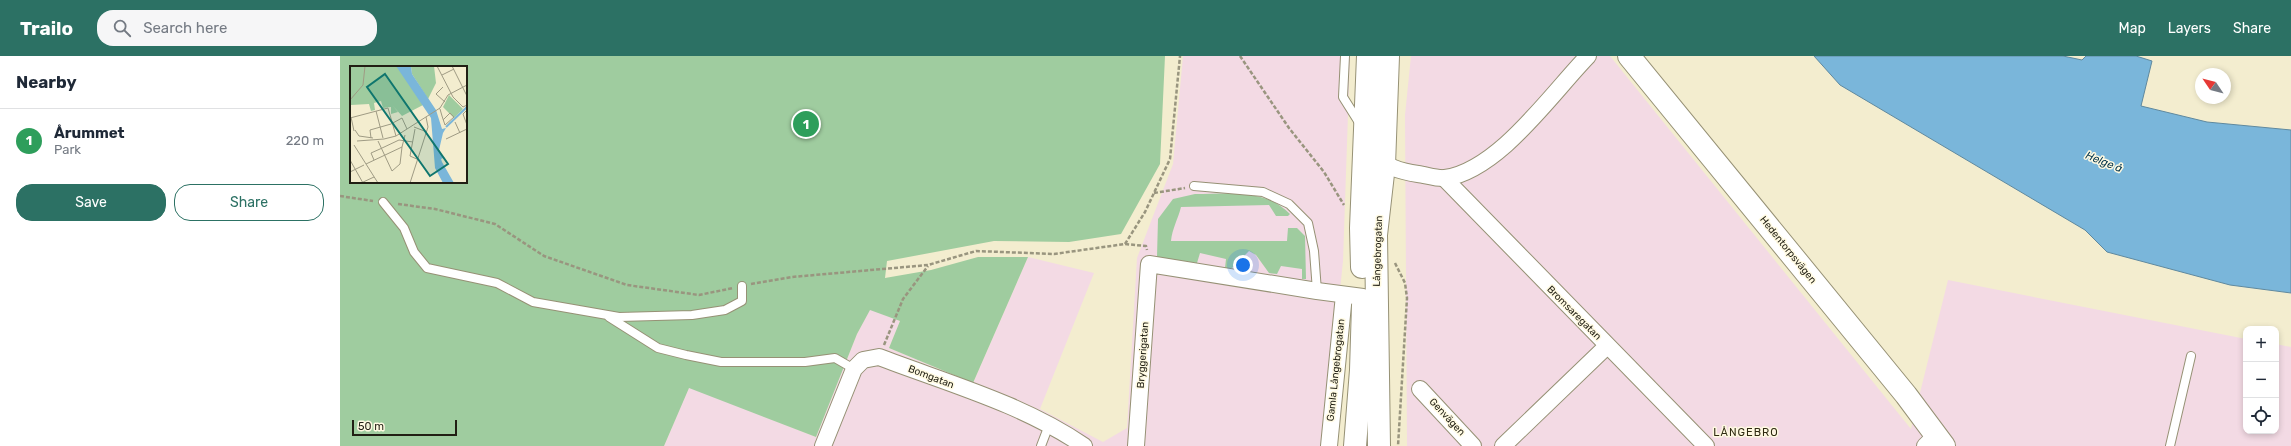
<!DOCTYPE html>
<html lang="en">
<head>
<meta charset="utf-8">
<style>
	:root { --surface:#fff; --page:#f6f6f7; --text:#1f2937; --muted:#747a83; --line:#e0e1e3; --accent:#2c7164 }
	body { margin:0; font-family:Rubik,sans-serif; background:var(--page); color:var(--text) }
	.controls { position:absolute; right:12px; bottom:12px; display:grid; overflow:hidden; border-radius:8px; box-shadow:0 2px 6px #0003 }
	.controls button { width:36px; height:36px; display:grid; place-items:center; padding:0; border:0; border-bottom:1px solid var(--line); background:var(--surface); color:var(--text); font:20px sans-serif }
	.compass { position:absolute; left:1855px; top:12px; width:36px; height:36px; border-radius:50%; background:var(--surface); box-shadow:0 2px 6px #0003; rotate:305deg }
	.scale { position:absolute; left:12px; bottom:10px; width:105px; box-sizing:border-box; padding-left:4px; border:2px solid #211f14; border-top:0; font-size:11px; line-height:14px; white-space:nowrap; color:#211f14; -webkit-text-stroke:3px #fffae2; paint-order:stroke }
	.you { position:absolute; left:903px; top:209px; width:14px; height:14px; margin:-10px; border:3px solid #fff; border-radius:50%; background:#1a73e8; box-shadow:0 0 0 6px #1a73e833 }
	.badge { display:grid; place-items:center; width:26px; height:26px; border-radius:50%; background:var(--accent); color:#fff; font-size:13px; font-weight:700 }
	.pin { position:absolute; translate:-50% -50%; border:2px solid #fff; box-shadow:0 1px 4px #0006 }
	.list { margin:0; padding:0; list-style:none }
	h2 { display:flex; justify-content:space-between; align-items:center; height:52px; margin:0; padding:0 16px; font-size:17px }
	h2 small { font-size:13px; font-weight:400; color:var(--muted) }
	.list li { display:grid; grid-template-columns:26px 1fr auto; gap:12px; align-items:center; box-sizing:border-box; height:64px; padding:0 16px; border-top:1px solid var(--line) }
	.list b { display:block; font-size:15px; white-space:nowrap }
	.list p { margin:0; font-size:13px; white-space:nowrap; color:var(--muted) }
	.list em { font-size:13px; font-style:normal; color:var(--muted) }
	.actions { display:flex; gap:8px; padding:12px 16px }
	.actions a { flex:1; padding:9px 0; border:1px solid var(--accent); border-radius:16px; text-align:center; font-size:14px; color:var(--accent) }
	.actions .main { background:var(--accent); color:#fff }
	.icon { flex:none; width:22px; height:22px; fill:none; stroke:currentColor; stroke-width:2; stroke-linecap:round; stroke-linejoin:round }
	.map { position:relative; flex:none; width:1951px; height:390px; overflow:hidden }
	header { display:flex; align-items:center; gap:24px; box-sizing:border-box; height:56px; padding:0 20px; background:var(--accent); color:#fff }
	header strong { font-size:19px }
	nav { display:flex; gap:22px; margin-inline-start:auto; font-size:14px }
	.search { width:280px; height:36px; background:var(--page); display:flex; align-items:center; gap:10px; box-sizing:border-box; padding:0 14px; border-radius:16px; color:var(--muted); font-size:15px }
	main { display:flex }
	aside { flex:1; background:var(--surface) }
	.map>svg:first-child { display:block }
	.industrial { fill:#f3dae4 }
	.green { fill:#9fcc9f; fill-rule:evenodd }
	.water { fill:#7ab6da; stroke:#5f899f }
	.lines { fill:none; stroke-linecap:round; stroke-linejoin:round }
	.lane-casing { stroke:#969175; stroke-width:10 }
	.street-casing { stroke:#969175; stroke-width:18 }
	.secondary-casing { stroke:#969175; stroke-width:24 }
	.path { stroke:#99957f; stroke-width:2.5; stroke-dasharray:4 2; stroke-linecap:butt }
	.lane { stroke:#fff; stroke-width:8 }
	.street { stroke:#fff; stroke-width:16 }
	.secondary { stroke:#fff; stroke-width:22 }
	.labels { text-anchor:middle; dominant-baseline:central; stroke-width:3; stroke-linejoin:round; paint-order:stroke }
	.street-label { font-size:10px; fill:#211f14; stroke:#fffae2 }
	.water-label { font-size:11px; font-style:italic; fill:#00324a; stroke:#fffae2 }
	.neighbourhood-label { font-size:11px; letter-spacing:1px; fill:#2f2a12; stroke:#fffae2 }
	.inset-river { fill:none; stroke:#7ab6da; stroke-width:2 }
	.inset-road { fill:none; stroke:#9f9b84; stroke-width:1 }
	.view { fill:#0f766e; fill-opacity:0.15; stroke:#0f766e; stroke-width:2 }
	.inset-edge { fill:none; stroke:#211f14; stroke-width:2 }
</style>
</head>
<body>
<header>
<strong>Trailo</strong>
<div class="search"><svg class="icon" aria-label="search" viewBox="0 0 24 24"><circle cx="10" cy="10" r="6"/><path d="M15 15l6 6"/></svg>Search here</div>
<nav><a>Map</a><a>Layers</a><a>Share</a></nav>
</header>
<main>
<aside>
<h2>Nearby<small></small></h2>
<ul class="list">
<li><span class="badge" style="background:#2e9e5b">1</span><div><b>Årummet</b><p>Park</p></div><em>220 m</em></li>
</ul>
<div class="actions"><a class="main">Save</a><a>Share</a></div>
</aside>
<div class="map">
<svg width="1951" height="390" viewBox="0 0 1951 390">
	<rect width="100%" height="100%" fill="#f3edcf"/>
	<!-- industrial -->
	<g class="industrial">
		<polygon points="843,0 1010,0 1003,205 984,390 324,390 349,331 476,381 517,278 530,253 560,265 549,292 633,327 688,201 754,217 700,353 763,386 787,372 797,202 833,108"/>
		<polygon points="1071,0 1270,0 1571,373 1608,224 1906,283 1906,375 1936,375 1936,288 1951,291 1951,390 1067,390 1065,59"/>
	</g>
	<!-- green -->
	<g class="green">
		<path d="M0,0H825L820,108L781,178L729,186L654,185L547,205L545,222L591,214L638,201H688L633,327L549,292L560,265L530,254L517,278L476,381L349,332L324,390H0ZM11,11H126V126H11Z"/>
		<path d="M855,138C888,138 925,132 950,158L948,160H936L929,149L841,151C838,163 832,173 831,185H947L948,172H957L965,180L966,223H962V213L941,210L937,218L929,217L916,199L909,195L892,212H885L886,203L860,197L857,207L817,201L818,163L833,143Z"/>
	</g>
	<!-- water -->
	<polygon class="water" points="1474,0 1723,0 1742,4 1746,0 1796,0 1812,5 1801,50 1867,66 1951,74 1951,237 1890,229 1767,196 1745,174 1500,29"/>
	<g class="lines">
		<defs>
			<g id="lane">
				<polyline points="1005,0 1003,41 1020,68"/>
				<polyline points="854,130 923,136 949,148 968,167 974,195 977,235"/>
				<polyline points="43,146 64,172 74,196 87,212 157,227 193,246 279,261 352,259 385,254 402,245 402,230"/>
				<polyline points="269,261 318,292 346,299 381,306 465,306 495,302 514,313"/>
				<polyline points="701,390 709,369"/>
				<polyline points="1830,390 1851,300"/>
			</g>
			<g id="street">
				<path d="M1037,101C1047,112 1064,116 1078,118C1086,119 1097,123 1105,122C1159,114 1211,38 1248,0"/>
				<polyline points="1104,122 1366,390"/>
				<polyline points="1080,333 1133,390"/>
				<path d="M483,390L514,313L523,304L539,301C607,327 683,348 744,390"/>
				<polyline points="796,390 809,208 977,235 1023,241"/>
				<polyline points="989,390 1004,239"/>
				<polyline points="1163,390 1267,290"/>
				<polyline points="1585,390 1596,379"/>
			</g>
			<g id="secondary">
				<polyline points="1289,0 1566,339 1604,390"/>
				<polyline points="1022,211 1021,172 1028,0"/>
				<polyline points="1015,390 1021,314 1023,249"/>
				<polyline points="1039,390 1036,179 1044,109 1048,0"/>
			</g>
		</defs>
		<!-- lane casing -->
		<use href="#lane" class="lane-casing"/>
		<!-- street casing -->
		<use href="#street" class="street-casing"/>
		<!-- secondary casing -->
		<use href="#secondary" class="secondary-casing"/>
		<!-- path -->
		<g class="path">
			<polyline points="900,0 949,72 984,116 1004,149"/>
			<polyline points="814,137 845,132"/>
			<polyline points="0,140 33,145"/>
			<polyline points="58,148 95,153 155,168 204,200 287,229 359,239 393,232"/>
			<polyline points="785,188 805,156 830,103 840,0"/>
			<polyline points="1055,207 1065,227 1067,242 1058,390"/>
			<polyline points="411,228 452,221 588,209 636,195 714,198 785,188 806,190 807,194"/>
			<polyline points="544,289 563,243 588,210"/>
		</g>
		<!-- lane -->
		<use href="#lane" class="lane"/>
		<!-- street -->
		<use href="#street" class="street"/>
		<!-- secondary -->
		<use href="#secondary" class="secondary"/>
	</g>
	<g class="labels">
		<!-- street labels -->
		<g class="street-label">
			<text transform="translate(1448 194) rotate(51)">Hedentorpsvägen</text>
			<text transform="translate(1038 195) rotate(-88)">Långebrogatan</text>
			<text transform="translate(1234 257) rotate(45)">Bromsaregatan</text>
			<text transform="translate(803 299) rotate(-86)">Bryggerigatan</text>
			<text transform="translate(996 314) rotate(-84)">Gamla Långebrogatan</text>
			<text transform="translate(591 321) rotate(21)">Bomgatan</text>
			<text transform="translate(1107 361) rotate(47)">Genvägen</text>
		</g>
		<!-- water labels -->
		<g class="water-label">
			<text transform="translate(1764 106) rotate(22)">Helge å</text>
		</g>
		<!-- neighbourhood labels -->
		<g class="neighbourhood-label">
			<text x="1406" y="376">LÅNGEBRO</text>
		</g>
	</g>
	<!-- overview -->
	<g transform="translate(10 10)">
		<rect width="117" height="117" fill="#f3edcf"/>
		<path d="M0,0H53L73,39L52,50L43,40L48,46L41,48V41L33,42L31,35L24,37L25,44L21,45L19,38L1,39ZM61,0H84L86,17L78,33L62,8ZM99,29L113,43L104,52L93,41Z" fill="#9fcc9f"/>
		<path d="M46,0H61L62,8L86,44L92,63L96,62L93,67L89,84L93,92L91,93L92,96L104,117H93L85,102L81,52Z" fill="#7ab6da"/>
		<path class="inset-river" d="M96,61L117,41"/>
		<path class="inset-road" d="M87,0L103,31L113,41L117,39M102,0L117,30M92,9L104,3M93,21L86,28L95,36M0,34L13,19L15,0M89,42L90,43L92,50L95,59L104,51L100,47L93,54M117,44L113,48L117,59M26,45L33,72M1,51L4,65M0,52L38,42L46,70M105,56L110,67M64,61L77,66M65,63L60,90L69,94M5,64L9,70L23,72M21,72L20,64L41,58L52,52L57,63M96,73L117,63M7,75L34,73L46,70L90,42L98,29L117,19M28,75L42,105L50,98L52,81M4,79L28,117M0,94L13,117M24,94L21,87L30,83L49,74L63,76M16,98L52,81L55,69M0,106L14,99M11,117L24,111M60,117L78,61L76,51"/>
		<path class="view" d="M35,8L98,98L80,110L17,21Z"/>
		<rect width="117" height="117" class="inset-edge"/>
	</g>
</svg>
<div class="controls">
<button>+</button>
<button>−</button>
<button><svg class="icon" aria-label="locate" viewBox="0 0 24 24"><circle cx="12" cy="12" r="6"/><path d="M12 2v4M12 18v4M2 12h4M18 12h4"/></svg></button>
</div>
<svg class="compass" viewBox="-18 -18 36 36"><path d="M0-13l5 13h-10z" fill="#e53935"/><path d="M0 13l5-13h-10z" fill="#747a83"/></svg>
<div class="scale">50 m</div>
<div class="you"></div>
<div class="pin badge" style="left:466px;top:68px;background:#2e9e5b">1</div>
</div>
</main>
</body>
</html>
